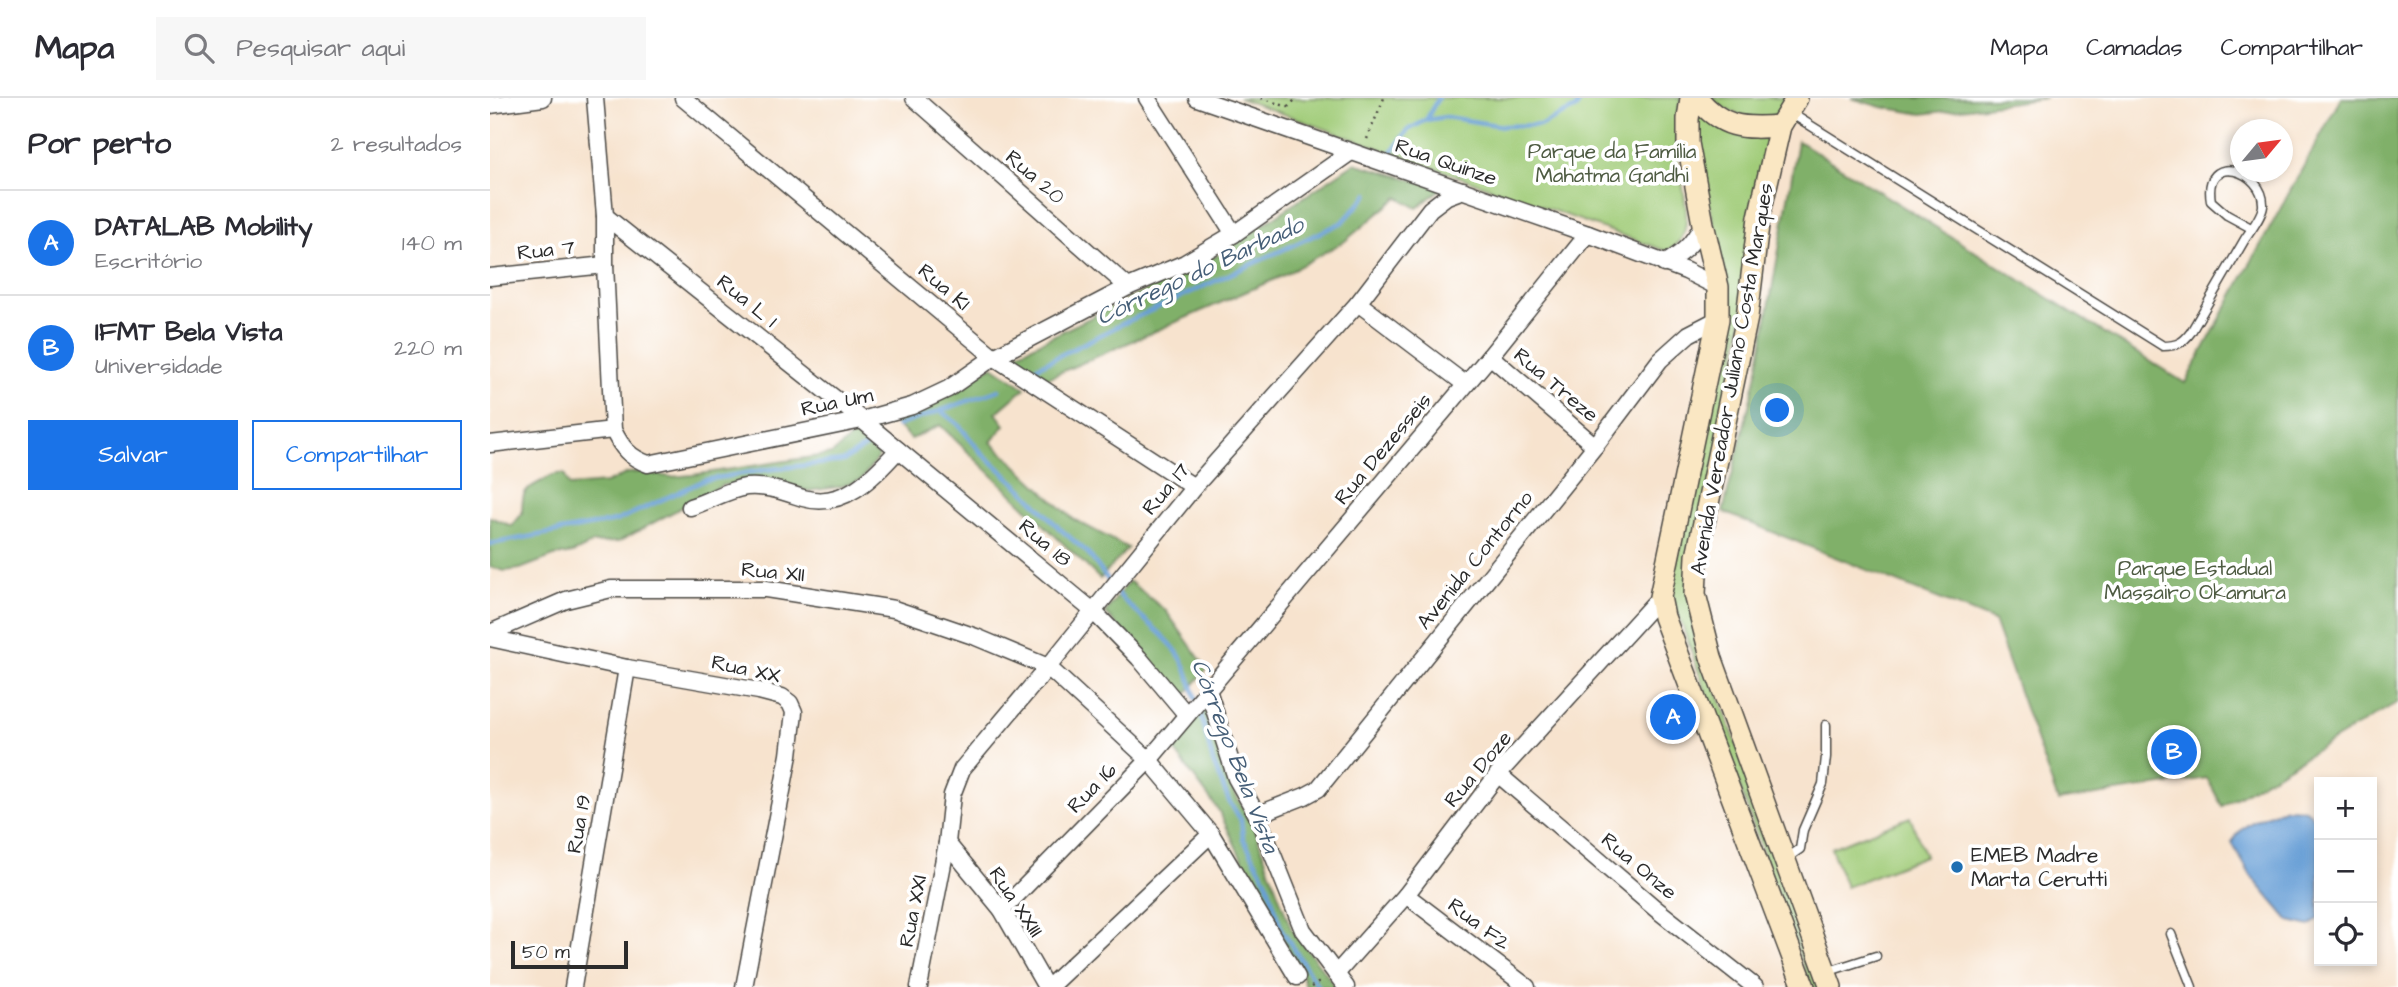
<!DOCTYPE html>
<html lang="pt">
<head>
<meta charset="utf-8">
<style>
	:root { --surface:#fff; --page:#f7f7f7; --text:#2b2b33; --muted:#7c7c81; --line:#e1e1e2; --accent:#1a73e8 }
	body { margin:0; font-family:"Architects Daughter",sans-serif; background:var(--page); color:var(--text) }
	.controls { position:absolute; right:21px; bottom:21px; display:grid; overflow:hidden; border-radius:0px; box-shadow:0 4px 10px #0003 }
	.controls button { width:63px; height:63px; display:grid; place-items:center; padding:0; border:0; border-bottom:2px solid var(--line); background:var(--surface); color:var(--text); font:35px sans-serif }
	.compass { position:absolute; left:1740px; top:21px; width:63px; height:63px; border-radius:50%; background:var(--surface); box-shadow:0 4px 10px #0003; rotate:61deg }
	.scale { position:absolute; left:21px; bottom:18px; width:117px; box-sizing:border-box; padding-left:7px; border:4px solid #2b2b2b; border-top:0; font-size:19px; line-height:24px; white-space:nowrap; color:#2b2b2b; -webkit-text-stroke:5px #fff; paint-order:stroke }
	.you { position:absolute; left:1288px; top:313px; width:24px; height:24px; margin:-18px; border:5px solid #fff; border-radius:50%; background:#1a73e8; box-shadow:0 0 0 10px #1a73e833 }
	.badge { display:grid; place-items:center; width:46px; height:46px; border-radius:50%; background:var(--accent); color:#fff; font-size:23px; font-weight:700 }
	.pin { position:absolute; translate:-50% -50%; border:4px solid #fff; box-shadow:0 2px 7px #0006 }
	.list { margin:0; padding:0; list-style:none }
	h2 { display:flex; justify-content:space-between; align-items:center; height:91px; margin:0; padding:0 28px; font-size:30px }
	h2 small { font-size:23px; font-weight:400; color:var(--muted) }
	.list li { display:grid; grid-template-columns:46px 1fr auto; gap:21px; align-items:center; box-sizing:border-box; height:105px; padding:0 28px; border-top:2px solid var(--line) }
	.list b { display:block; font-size:26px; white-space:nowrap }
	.list p { margin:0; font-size:23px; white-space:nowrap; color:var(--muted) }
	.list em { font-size:23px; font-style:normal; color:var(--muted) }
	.actions { display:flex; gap:14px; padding:21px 28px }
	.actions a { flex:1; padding:16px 0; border:2px solid var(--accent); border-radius:0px; text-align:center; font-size:24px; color:var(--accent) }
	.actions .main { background:var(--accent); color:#fff }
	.icon { flex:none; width:38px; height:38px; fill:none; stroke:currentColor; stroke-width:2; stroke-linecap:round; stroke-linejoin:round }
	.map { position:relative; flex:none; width:1908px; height:889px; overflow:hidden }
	header { display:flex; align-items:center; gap:42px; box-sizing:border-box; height:98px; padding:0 35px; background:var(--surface); border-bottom:2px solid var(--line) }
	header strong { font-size:33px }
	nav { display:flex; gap:38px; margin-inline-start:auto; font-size:24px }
	.search { width:490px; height:63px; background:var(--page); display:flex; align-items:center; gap:18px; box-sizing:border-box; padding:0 24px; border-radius:0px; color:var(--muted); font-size:26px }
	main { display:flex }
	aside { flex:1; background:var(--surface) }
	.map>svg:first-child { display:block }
	.green { fill:#a1cc79; stroke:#667c52; stroke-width:2 }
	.forest { fill:#80b069; stroke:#566e4a; stroke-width:2 }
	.water { fill:#689fd6; stroke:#4a6580; stroke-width:2 }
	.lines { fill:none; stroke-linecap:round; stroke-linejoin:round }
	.stream { stroke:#689fd6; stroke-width:4.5 }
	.lane-casing { stroke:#4a4743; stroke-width:11 }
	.street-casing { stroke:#4a4743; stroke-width:19 }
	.secondary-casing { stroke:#4a4743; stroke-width:24 }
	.path { stroke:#4a4743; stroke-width:2.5; stroke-dasharray:2 5; stroke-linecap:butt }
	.lane { stroke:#fff; stroke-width:8 }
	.street { stroke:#fff; stroke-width:16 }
	.secondary { stroke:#fae7c3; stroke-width:21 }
	.poi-dot { fill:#1f6fb2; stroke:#fff; stroke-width:2.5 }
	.labels { text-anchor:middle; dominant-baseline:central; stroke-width:7; stroke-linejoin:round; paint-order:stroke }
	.park-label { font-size:21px; fill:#4e5b42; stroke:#fff }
	.street-label { font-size:21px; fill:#2b2b2b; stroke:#fff }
	.poi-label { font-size:21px; fill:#2b2b2b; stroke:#fff; text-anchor:start }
	.water-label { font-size:23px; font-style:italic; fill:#465f78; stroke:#fff }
</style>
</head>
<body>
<header>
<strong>Mapa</strong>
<div class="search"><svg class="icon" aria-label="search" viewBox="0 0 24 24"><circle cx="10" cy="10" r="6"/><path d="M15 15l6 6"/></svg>Pesquisar aqui</div>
<nav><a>Mapa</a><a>Camadas</a><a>Compartilhar</a></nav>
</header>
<main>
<aside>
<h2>Por perto<small>2 resultados</small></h2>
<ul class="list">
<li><span class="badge">A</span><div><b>DATALAB Mobility</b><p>Escritório</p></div><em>140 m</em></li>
<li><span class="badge">B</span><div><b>IFMT Bela Vista</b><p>Universidade</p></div><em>220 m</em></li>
</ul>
<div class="actions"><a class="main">Salvar</a><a>Compartilhar</a></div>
</aside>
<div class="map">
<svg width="1908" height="889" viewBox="0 0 1908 889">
	<rect width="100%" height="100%" fill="#fff"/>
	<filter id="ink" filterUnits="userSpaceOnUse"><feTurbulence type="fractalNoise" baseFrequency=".0143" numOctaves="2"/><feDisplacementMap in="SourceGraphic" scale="14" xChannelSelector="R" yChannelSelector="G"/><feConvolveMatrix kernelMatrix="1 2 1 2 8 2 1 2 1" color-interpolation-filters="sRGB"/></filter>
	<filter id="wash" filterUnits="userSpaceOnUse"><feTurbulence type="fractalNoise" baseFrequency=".00686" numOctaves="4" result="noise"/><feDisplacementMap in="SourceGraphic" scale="28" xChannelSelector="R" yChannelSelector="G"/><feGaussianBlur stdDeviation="1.57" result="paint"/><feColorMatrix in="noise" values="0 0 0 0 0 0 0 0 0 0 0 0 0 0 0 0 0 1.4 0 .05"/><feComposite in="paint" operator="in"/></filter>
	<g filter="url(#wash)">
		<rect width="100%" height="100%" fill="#f7e3ce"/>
		<!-- green -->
		<g class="green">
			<path d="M749,0H1191C1188,15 1186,33 1186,49C1187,77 1214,140 1176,153Z"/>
			<path d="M1218,0H1298L1284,18C1258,23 1239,15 1218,0Z"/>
			<polygon points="1207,8 1280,35 1205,532 1335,889 1321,889 1181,496 1195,404 1234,247 1239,195 1204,36"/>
			<polygon points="1420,719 1435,758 1356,789 1341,750"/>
		</g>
		<!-- forest -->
		<g class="forest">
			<polygon points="1361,0 1556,0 1432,16 1391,9"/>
			<polygon points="1851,0 1908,0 1908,604 1732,708 1717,680 1568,703 1504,523 1233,414 1268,271 1308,43 1695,285"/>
			<polygon points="864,65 952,90 927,110 908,99 855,143 792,178 555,281 524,257 730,156"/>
			<polygon points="503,268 535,290 506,315 515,327 501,344 583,421 638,450 610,481 450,327 421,341 400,321"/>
			<path d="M365,336L389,358L371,382L349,389L318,393L285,384L233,387L128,444L103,445L83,455L64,458L30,471L15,473L0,469V419L22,428L32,416C32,395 33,392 52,383C61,378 63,375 74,376L79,388L116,385L138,375L150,374L181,379L202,377L342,356Z"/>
			<polygon points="639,483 676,513 717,571 694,598 615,515"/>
			<polygon points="715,604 744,694 764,730 801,830 846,889 816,889 809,870 781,822 729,713 681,648"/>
		</g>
		<!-- water -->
		<path class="water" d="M1796,710C1815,710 1820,711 1829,728V820L1820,828L1799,823L1761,778L1742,745C1752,723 1775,719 1796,710Z"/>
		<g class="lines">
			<!-- stream -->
			<g class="stream">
				<polyline points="936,22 948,0"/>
				<polyline points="901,55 918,32 936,22 956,19 1013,28 1051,27 1086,10 1092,0"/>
				<polyline points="547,269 632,226 853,124 878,96"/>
				<polyline points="451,313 468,326 491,354 537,396 569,430 598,455 620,485"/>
				<polyline points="407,328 509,292"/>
				<polyline points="0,446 126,423 215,382 274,372 353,363 387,342"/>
				<path d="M625,492C645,518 679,536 693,564C699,575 702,589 706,601"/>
				<polyline points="709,609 723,664 739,703 751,722 753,740 776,782 792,832 828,889"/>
			</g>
		</g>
	</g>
	<g filter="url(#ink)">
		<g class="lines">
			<defs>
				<g id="lane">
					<path d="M1299,14L1673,248C1687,248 1693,245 1701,234C1719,203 1737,172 1755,141C1761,132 1772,118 1773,108C1775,72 1712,52 1721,103L1737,117L1761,130"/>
					<polyline points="1297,760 1310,751 1313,732 1333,686 1336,659 1336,627"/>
					<polyline points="1681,836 1702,889"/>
					<polyline points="1336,874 1386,858"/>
				</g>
				<g id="street">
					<path d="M105,0L115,118V167L123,332C132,350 139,359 158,366L372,322L422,308L458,291L504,259L638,189L695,165L744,136L861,54"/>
					<polyline points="193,0 504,259 704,389"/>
					<polyline points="424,0 638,189"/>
					<polyline points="657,0 744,136"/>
					<polyline points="707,0 1098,136 1196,173 1228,189"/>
					<polyline points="0,7 53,0"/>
					<polyline points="115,118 372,322 603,513 649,560 696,616"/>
					<path d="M1174,166C1194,154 1202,147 1213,126"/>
					<polyline points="0,179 115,167"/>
					<polyline points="868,205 975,286"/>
					<polyline points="1000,258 1105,348"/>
					<polyline points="0,346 123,332"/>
					<path d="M200,409C218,404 236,392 256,389C276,387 294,394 313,400C354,412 384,378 408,352"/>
					<polyline points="0,535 76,502 121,491 276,491 404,511 486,539 558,569 659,662 721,736 807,879"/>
					<polyline points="0,540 137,570 269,593 292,599 300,605 304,614 299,657 254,889"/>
					<polyline points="718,592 746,680 767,717 813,832 856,889"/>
					<polyline points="1008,676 1166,811 1265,889"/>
					<polyline points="767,717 815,698 828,691 1105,348 1170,262 1199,236 1228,221"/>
					<polyline points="457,745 512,812 556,889"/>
					<polyline points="916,797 1037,889"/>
					<polyline points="512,812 659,662 1000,258 1098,136"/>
					<polyline points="846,876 916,797 1008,676 1170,499"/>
					<polyline points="83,889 137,570"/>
					<polyline points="429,889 457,745 462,697 472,671 558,569 704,389 868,205 940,111 957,98 973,92"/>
					<polyline points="559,889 721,736"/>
				</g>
				<g id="secondary">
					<polyline points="1201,0 1198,21 1198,45 1213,126 1228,189 1228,221 1170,499 1174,519 1314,889"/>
					<path d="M1207,0C1232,30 1252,31 1290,28"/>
					<polyline points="1307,0 1290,28 1269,119 1257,219 1207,458 1205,496 1221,559 1341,889"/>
				</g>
			</defs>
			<!-- lane casing -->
			<use href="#lane" class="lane-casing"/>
			<!-- street casing -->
			<use href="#street" class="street-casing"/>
			<!-- secondary casing -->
			<use href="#secondary" class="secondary-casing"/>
			<!-- path -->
			<g class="path">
				<polyline points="771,0 798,9 807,0"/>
				<polyline points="877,41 894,0"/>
				<polyline points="821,889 833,882"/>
			</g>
			<!-- lane -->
			<use href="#lane" class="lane"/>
			<!-- street -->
			<use href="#street" class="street"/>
			<!-- secondary -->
			<use href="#secondary" class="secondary"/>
		</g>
	</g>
	<!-- markers -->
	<circle class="poi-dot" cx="1467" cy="769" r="7"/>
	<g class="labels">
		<!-- park labels -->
		<g class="park-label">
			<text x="1122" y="53">Parque da Família<tspan x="1122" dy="24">Mahatma Gandhi</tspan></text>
			<text x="1705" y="470">Parque Estadual<tspan x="1705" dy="24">Massairo Okamura</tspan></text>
		</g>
		<!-- street labels -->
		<g class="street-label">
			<text transform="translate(956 64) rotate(19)">Rua Quinze</text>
			<text transform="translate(545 79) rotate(41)">Rua 20</text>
			<text transform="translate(56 152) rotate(-6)">Rua 7</text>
			<text transform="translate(454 189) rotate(40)">Rua K1</text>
			<text transform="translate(257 203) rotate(39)">Rua L 1</text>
			<text transform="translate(1242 281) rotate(-80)">Avenida Vereador Juliano Costa Marques</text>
			<text transform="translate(1066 287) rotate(40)">Rua Treze</text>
			<text transform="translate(347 304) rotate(-12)">Rua Um</text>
			<text transform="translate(893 351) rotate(-50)">Rua Dezesseis</text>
			<text transform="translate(676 391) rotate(-50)">Rua 17</text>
			<text transform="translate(555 445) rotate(40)">Rua 18</text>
			<text transform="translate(985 462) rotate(-51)">Avenida Contorno</text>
			<text transform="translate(283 474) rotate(5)">Rua XII</text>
			<text transform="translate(256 571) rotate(12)">Rua XX</text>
			<text transform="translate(988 671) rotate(-50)">Rua Doze</text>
			<text transform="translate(602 690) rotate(-46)">Rua 16</text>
			<text transform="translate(89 726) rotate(-80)">Rua 19</text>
			<text transform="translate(1149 768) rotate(40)">Rua Onze</text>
			<text transform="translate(526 804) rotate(56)">Rua XXIII</text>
			<text transform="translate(423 813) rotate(-79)">Rua XXI</text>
			<text transform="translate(989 826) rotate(37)">Rua F2</text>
		</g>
		<!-- poi labels -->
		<g class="poi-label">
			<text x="1481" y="757">EMEB Madre<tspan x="1481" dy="24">Marta Cerutti</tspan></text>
		</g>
		<!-- water labels -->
		<g class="water-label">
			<text transform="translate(710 173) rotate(-25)">Córrego do Barbado</text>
			<text transform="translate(745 658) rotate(69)">Córrego Bela Vista</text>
		</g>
	</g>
</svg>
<div class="controls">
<button>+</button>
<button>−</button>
<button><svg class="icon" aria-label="locate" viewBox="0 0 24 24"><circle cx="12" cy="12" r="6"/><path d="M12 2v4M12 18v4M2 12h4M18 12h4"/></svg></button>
</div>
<svg class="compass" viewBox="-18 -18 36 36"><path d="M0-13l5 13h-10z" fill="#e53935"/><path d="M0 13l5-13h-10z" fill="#7c7c81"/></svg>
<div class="scale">50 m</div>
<div class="you"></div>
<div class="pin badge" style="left:1183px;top:619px">A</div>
<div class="pin badge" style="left:1684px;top:654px">B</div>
</div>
</main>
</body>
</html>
